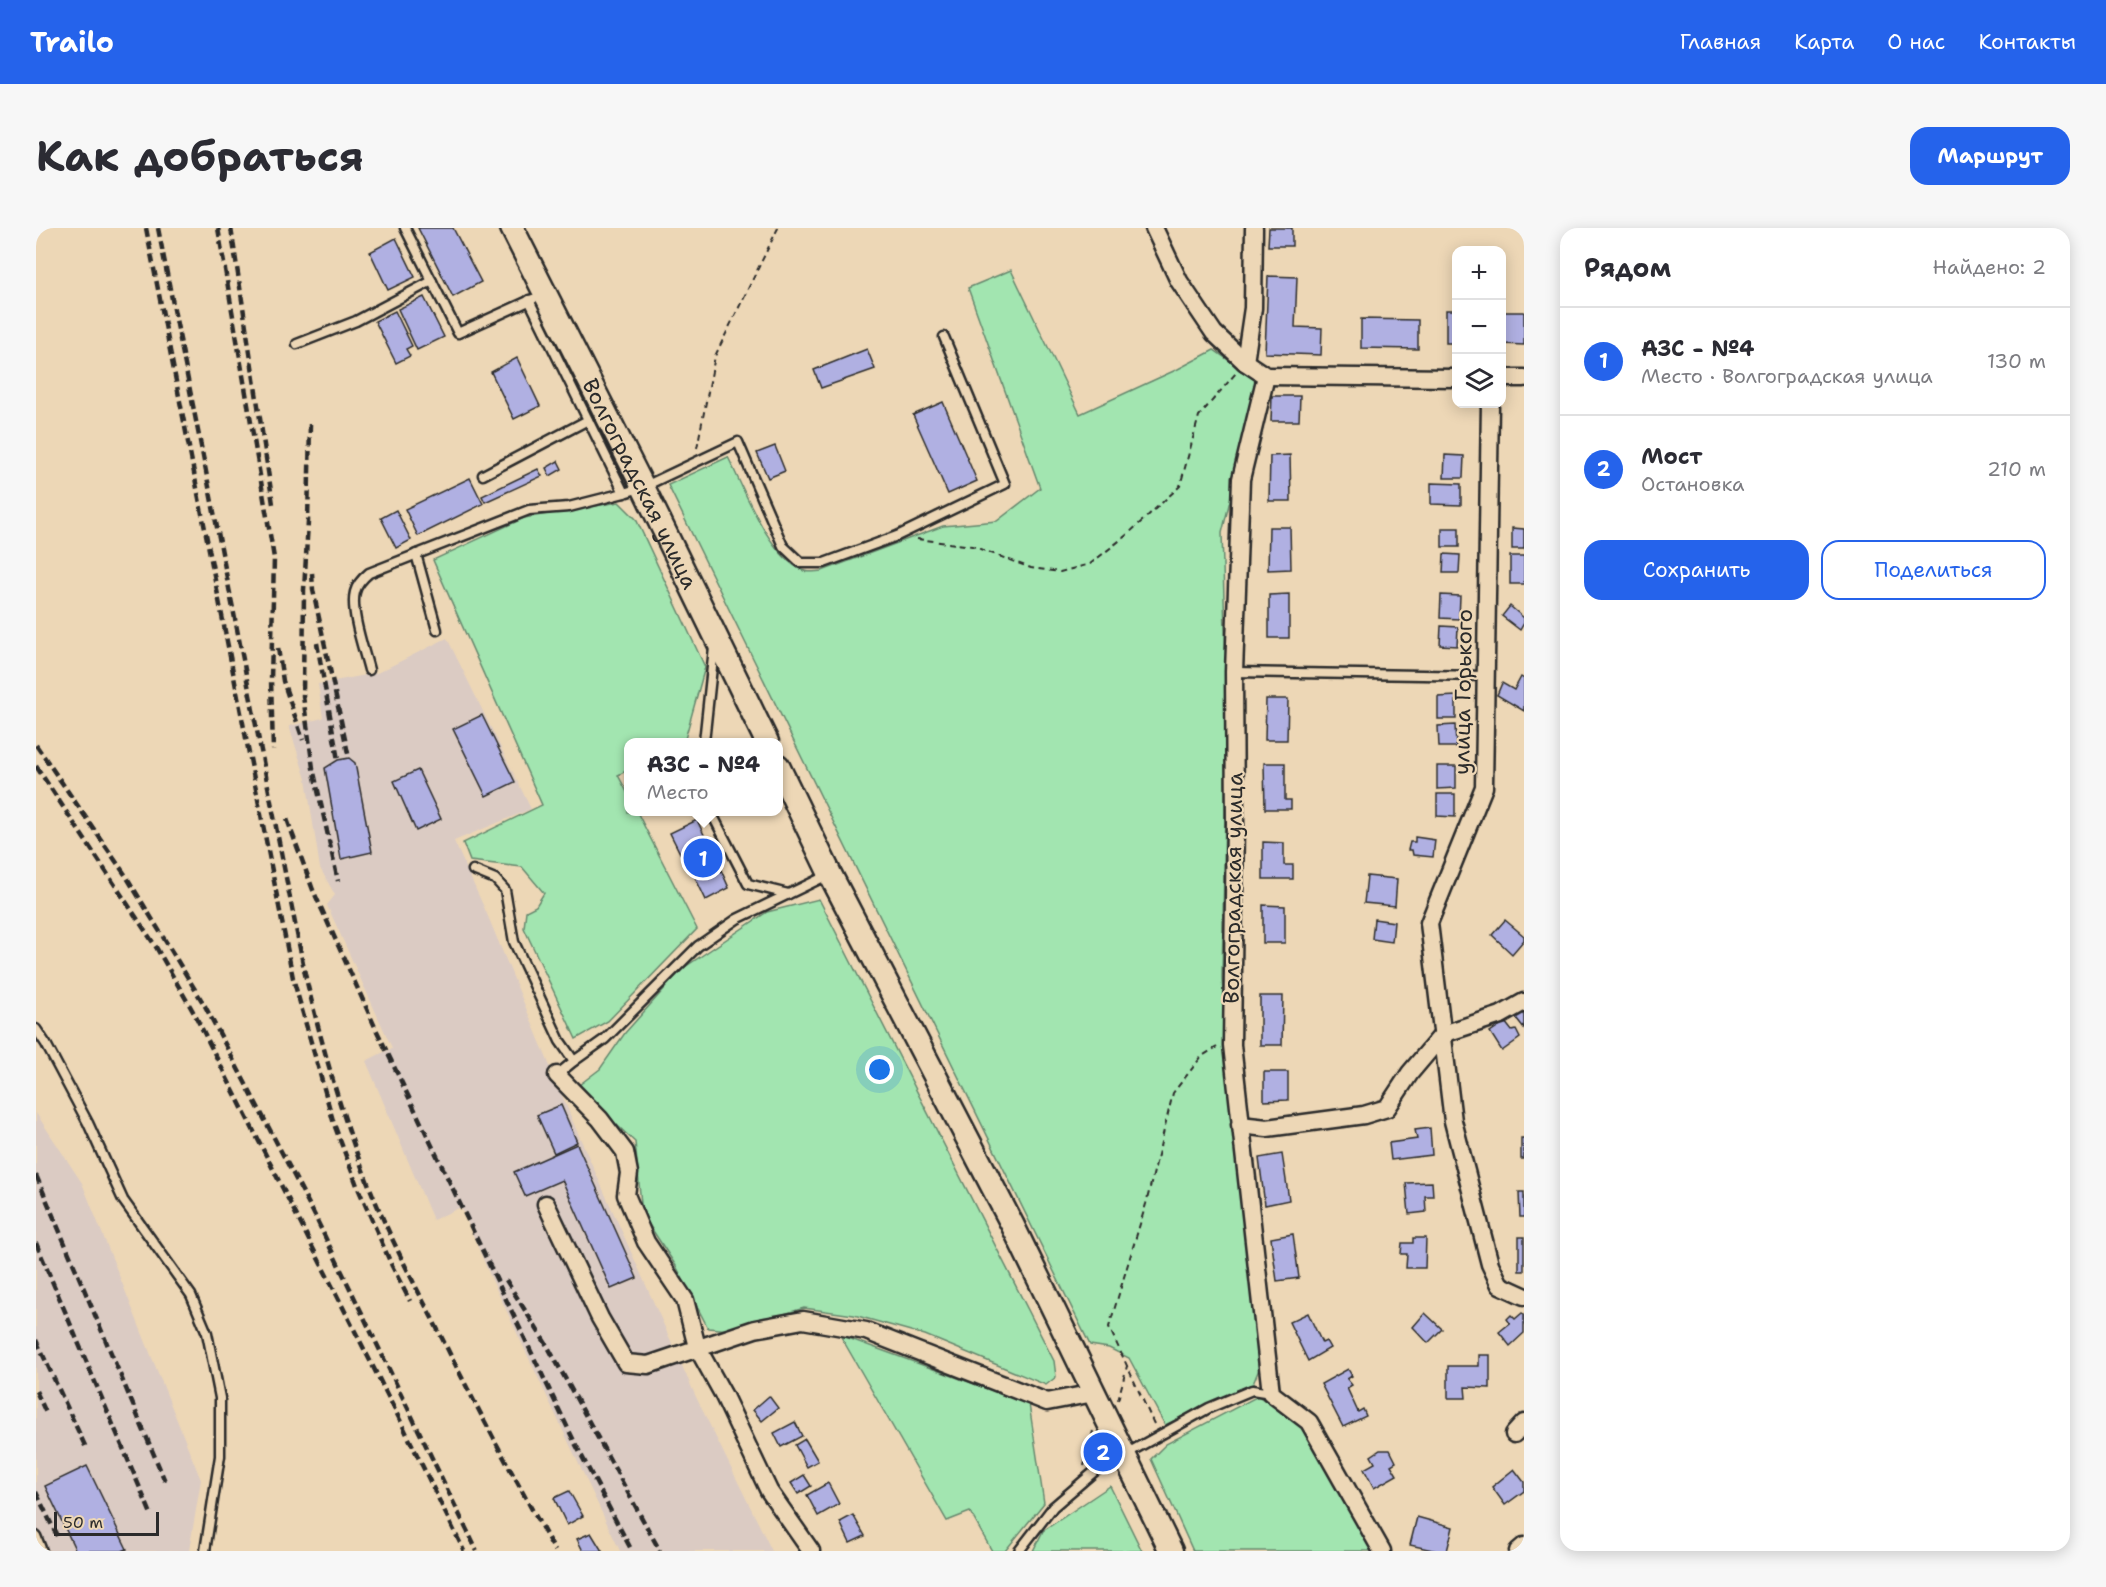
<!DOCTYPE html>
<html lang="ru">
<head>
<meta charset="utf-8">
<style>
	:root { --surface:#fff; --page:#f7f7f7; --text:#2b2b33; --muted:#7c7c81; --line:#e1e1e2; --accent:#2563eb }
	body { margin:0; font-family:"Shantell Sans",sans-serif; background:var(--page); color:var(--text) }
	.controls { position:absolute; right:18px; top:18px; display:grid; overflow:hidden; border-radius:12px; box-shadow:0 3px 15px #0003 }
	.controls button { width:54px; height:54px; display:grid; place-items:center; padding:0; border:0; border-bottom:2px solid var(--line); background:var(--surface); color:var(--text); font:30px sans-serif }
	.scale { position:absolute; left:18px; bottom:15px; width:105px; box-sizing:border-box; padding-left:6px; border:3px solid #2b2b2b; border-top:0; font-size:16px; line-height:21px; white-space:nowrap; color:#2b2b2b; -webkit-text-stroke:4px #edd7b6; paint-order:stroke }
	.you { position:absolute; left:844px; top:842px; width:21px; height:21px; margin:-15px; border:4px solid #fff; border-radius:50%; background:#1a73e8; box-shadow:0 0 0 9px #1a73e833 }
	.badge { display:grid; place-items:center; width:39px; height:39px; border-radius:50%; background:var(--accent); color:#fff; font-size:20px; font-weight:700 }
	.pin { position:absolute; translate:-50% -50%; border:3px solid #fff; box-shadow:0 2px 6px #0006 }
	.popup { position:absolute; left:588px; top:510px; width:159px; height:78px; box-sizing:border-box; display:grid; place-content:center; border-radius:12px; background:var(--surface); filter:drop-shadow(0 2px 4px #0005); font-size:20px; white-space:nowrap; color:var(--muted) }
	.popup b { font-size:22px; color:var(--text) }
	.popup::after { content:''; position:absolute; left:50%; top:100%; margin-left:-12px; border:12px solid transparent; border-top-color:var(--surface) }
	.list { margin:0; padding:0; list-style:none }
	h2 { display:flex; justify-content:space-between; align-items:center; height:78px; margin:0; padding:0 24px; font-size:26px }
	h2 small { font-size:20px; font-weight:400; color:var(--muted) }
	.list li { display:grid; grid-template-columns:39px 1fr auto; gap:18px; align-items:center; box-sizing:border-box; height:108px; padding:0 24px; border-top:2px solid var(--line) }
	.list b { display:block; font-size:22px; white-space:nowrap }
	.list p { margin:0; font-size:20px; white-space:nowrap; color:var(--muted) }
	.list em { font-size:20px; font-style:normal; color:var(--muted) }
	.actions { display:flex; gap:12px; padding:18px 24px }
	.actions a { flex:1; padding:14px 0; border:2px solid var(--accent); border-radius:18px; text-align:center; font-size:21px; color:var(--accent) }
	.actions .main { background:var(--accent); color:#fff }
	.icon { flex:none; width:33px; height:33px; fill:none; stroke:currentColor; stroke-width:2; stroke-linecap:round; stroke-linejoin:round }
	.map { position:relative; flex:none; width:1488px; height:1323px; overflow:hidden; border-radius:18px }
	header { display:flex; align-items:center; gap:36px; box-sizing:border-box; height:84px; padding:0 30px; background:var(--accent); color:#fff }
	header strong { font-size:28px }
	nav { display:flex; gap:33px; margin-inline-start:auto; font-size:21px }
	.intro { display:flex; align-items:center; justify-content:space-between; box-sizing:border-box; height:144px; padding:0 36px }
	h1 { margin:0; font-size:42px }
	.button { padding:15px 27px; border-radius:18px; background:var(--accent); color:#fff; font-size:21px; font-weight:700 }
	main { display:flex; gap:36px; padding:0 36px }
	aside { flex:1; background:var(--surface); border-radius:18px; box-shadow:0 3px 15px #0003 }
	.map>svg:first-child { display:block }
	.built { fill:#dbcbc3 }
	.green { fill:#a2e5b0; stroke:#66886e; stroke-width:1.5 }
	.building { fill:#b0b0e2; stroke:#2b2b2b; stroke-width:1.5 }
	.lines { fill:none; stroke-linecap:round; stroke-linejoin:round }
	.lane-casing { stroke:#2b2b2b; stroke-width:13 }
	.street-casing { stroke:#2b2b2b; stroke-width:21 }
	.secondary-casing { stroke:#2b2b2b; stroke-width:27 }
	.path { stroke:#2b2b2b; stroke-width:2; stroke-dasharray:6 4.5; stroke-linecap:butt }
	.lane { stroke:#edd7b6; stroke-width:8 }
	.street { stroke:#edd7b6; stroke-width:16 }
	.secondary { stroke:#edd7b6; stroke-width:22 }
	.rail { stroke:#2b2b2b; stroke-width:4.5; stroke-dasharray:9 4.5; stroke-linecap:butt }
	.labels { text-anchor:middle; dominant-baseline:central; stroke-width:4.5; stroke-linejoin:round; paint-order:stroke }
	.street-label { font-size:22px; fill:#2b2b2b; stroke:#edd7b6 }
</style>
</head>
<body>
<header>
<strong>Trailo</strong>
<nav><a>Главная</a><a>Карта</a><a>О нас</a><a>Контакты</a></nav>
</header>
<div class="intro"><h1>Как добраться</h1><a class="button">Маршрут</a></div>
<main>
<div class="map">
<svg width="1488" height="1323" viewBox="0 0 1488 1323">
	<rect width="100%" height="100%" fill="#edd7b6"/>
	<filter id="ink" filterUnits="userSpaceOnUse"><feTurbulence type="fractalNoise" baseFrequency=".0167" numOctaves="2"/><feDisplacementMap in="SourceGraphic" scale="12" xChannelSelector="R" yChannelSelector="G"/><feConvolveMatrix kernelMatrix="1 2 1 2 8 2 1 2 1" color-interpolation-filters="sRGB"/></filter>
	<g filter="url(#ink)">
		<!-- built -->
		<g class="built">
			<polygon points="411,410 495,581 418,613 451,686 540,901 660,1169 736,1323 584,1323 455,1050 425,979 397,992 330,833 356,820 291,677 299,667 284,640 270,551 253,498 287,490 282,456 341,445"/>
			<polygon points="0,885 46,955 165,1252 153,1323 0,1323"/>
		</g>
		<!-- green -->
		<g class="green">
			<path d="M975,42L1044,186L1142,141L1178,122L1223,154L1186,305L1191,467L1186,751L1194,857L1225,1136L1217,1156L1129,1197L1093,1130L1073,1120L1054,1117L632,257L692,229C708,261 733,329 768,343C773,345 781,343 786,343L907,298L961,293L1004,260L932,60Z"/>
			<polygon points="583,274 600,291 669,439 649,511 642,514 592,514 592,542 582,547 592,566 592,584 601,584 661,701 572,793 540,811 488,700 490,683 500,678 508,665 486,639 434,633 427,615 506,577 397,332 488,290"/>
			<polygon points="783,671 1018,1133 1020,1149 1010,1157 889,1107 818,1087 768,1080 694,1102 672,1100 640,1038 606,986 599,914 565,882 543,857 564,841 589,805 646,741 731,684"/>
			<polygon points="804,1107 993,1176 1008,1275 969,1323 956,1323 934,1284 911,1293"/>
			<polygon points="1222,1168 1243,1181 1270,1202 1338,1323 1157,1323 1115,1231 1130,1216"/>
			<polygon points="1074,1258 1106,1323 997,1323 1007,1303"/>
		</g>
		<!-- building -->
		<g class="building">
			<polygon points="382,0 417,0 445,54 417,69"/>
			<polygon points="1233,0 1256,0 1256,18 1232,18"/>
			<polygon points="360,10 379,49 352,62 334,24"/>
			<polygon points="1232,48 1261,49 1259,99 1286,100 1285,127 1229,125"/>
			<polygon points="388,69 408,109 381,122 362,81"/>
			<rect x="1410" y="82" width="10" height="33"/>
			<polygon points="359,83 376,118 370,121 374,128 360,135 339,93"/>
			<polygon points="1466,84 1488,84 1488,117 1466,116"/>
			<polygon points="1325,91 1382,92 1382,121 1325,120"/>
			<polygon points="831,121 839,141 785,160 778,142"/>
			<polygon points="481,130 504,178 478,191 455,144"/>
			<polygon points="1236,168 1264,168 1263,193 1235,193"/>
			<polygon points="907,174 941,253 912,266 877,187"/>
			<polygon points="739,218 749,243 732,250 721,225"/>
			<polygon points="1254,227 1255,273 1233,273 1234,228"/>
			<polygon points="1409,227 1428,228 1427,250 1408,250"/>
			<polygon points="522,233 526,241 514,248 510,240"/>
			<polygon points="502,241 506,248 449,274 446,268"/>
			<polygon points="434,250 447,276 382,308 369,281"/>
			<polygon points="1395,255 1425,256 1425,277 1395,276"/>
			<polygon points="360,282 375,312 360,320 345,290"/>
			<polygon points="1233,299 1254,299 1255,341 1232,342"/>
			<rect x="1406" y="300" width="17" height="19"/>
			<polygon points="1476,300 1488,301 1488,321 1476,321"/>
			<polygon points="1408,326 1424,327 1423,345 1407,345"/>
			<rect x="1474" y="328" width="14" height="28"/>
			<polygon points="1253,366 1253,410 1233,410 1233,367"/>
			<polygon points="1405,367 1424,368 1423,391 1404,390"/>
			<polygon points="1474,378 1488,390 1488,395 1484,402 1466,388"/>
			<polygon points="1405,398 1422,399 1421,418 1404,417"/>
			<polygon points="1485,449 1488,451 1488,483 1461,467 1466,455 1478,462"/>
			<polygon points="1420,468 1420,491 1402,491 1402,469"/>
			<polygon points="1230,471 1252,471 1251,512 1229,512"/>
			<polygon points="446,487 479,554 450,568 417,501"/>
			<polygon points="1419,497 1420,519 1403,519 1402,498"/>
			<polygon points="313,530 319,535 336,624 305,631 289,540 302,532"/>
			<polygon points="1228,535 1249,535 1249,572 1255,572 1255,581 1229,581"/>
			<polygon points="1401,538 1420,538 1420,560 1401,561"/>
			<polygon points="382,542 405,591 380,603 358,553"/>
			<polygon points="1401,566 1419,566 1419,589 1401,588"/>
			<polygon points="661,592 671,613 666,616 676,636 681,633 693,660 670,672 658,647 667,642 656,622 645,627 634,605"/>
			<polygon points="1379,609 1399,612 1397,629 1377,627 1376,622 1372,622 1374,614 1379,614"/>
			<polygon points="1227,614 1248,615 1248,637 1257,637 1257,651 1227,651"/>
			<polygon points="1331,648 1361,651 1359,678 1328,675"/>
			<polygon points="1227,677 1249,678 1249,715 1227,715"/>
			<polygon points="1338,691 1358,694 1356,714 1336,711"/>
			<polygon points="1469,692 1488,708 1488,712 1476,726 1456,707"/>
			<polygon points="1224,768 1247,768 1246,817 1224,817"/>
			<polygon points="1488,778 1488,800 1477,786"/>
			<polygon points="1469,794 1476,803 1480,802 1484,810 1466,823 1454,804"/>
			<polygon points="1228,844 1252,844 1252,872 1228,873"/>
			<polygon points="525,877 541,914 518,925 501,887"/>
			<polygon points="1394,900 1396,927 1355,932 1353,915 1381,911 1379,902"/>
			<rect x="1485" y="910" width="3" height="21"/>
			<polygon points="541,916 601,1050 575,1061 526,952 489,968 478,944"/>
			<polygon points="1246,926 1253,972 1229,977 1223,930"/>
			<polygon points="1396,954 1397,968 1389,968 1390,984 1373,986 1370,955"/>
			<polygon points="1483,964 1488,964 1488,989 1484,989"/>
			<polygon points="1257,1006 1263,1050 1241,1053 1235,1010"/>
			<rect x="1483" y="1009" width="5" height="34"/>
			<polygon points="1377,1010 1390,1010 1389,1040 1370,1040 1371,1026 1365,1026 1366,1015 1377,1015"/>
			<polygon points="1272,1085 1286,1115 1290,1113 1294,1120 1272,1133 1253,1094"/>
			<polygon points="1389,1085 1406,1101 1392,1115 1377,1099"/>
			<polygon points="1486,1085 1488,1087 1488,1105 1474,1118 1463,1104 1474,1095 1471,1091 1475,1087 1479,1091"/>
			<polygon points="1443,1127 1454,1127 1454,1160 1429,1159 1430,1170 1412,1170 1412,1138 1443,1138"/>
			<polygon points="1312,1141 1316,1148 1311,1151 1316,1157 1311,1160 1322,1184 1327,1181 1330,1188 1307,1199 1285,1156"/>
			<polygon points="733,1168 742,1180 726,1193 717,1182"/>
			<polygon points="759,1194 766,1208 745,1219 738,1205"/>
			<polygon points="769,1211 782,1233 771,1239 759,1217"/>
			<polygon points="1344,1222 1354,1222 1360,1234 1355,1237 1361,1247 1338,1260 1328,1241 1339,1235 1335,1228"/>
			<polygon points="51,1238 91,1321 86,1323 40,1323 9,1258"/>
			<polygon points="1478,1241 1488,1254 1488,1263 1469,1277 1456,1259"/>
			<polygon points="768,1247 775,1258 762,1266 755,1255"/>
			<polygon points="792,1255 803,1276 782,1288 771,1267"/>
			<polygon points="533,1263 547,1288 531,1297 518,1270"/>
			<polygon points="817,1287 829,1308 814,1315 804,1294"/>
			<polygon points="1381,1289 1417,1299 1411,1323 1401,1323 1374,1317"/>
			<polygon points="555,1305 566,1323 547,1323 541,1311"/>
		</g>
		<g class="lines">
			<defs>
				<g id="lane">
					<polyline points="369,0 422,105 497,71"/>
					<polyline points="493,72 588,265 607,259 702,214 747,318 765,335 788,335 861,308 969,256 908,109"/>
					<polyline points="261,116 320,93 396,53"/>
					<polyline points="447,247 552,192"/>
					<polyline points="380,326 401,402"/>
					<path d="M333,442C328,422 314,383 319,364C321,356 327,350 333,345L493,282L533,279L588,265"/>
					<polyline points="1198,444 1450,448"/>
					<polyline points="668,514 678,420"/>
					<polyline points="675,584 712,656 752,666"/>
					<polyline points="437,642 459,651 469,662 478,714 524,813 538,833 521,847"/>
					<polyline points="0,801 10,816 52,895 87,972 155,1067 171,1105 184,1170 184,1228 169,1323"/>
					<polyline points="538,833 569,811 662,718 701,691 794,646"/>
					<polyline points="0,1308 6,1323"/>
					<polyline points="983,1323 1017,1279 1059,1243 1173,1180 1216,1162 1235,1165"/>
				</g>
				<g id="street">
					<polyline points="1118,0 1143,53 1178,105 1209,134 1230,148 1205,251 1198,444 1199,595 1196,817 1235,1165 1273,1194 1346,1323"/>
					<polyline points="1209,134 1217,80 1218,0"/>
					<polyline points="1230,148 1420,150"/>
					<polyline points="1466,150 1488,150"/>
					<polyline points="1454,176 1448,559 1393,695 1417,893 1454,1036 1464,1057 1488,1068"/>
					<polyline points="521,847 564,891 589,924 593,945 590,967 610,1014 649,1072 661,1119 687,1166 733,1263 775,1323"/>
					<polyline points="1204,897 1231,900 1328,887 1351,880 1374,845 1407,806 1465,787 1488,774"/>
					<polyline points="510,976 564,1090 590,1135 612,1137 719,1101 767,1092 830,1103 1011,1174 1058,1165"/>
					<polyline points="1478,1206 1488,1195"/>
					<polyline points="1482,1323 1488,1318"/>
				</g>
				<g id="secondary">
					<path id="s1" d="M476,0L607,259L731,514"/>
					<polyline points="742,538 794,646 976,996 1135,1323"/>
				</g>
			</defs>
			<!-- lane casing -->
			<use href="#lane" class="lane-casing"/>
			<!-- street casing -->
			<use href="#street" class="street-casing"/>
			<!-- secondary casing -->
			<use href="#secondary" class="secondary-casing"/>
			<!-- path -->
			<g class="path">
				<polyline points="661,220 679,128 742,0"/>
				<polyline points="881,311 936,318 995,340 1024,344 1054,336 1092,306 1144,258 1163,188 1200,145"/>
				<polyline points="1082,1172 1091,1138"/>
				<polyline points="1118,1196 1073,1099 1110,976 1137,865 1166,828 1181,819"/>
				<polyline points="1048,1238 1057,1203"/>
			</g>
			<!-- lane -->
			<use href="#lane" class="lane"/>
			<!-- street -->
			<use href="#street" class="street"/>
			<!-- secondary -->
			<use href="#secondary" class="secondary"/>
			<!-- rail -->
			<g class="rail">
				<polyline points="110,0 257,750 298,896 322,960 356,1038 374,1073"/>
				<path d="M122,0L269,746C286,817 305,887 332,955C350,1001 373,1046 396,1090C435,1169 476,1246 519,1323"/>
				<polyline points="182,0 238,330 235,452 237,522"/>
				<polyline points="195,0 237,276"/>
				<polyline points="274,196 272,294 268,362 267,468 277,540 302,653"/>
				<polyline points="276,345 277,362 313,530"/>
				<polyline points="281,415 302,532"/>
				<polyline points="242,420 247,453 267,512"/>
				<polyline points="0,517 90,648 169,778 277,984 441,1323"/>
				<polyline points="0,538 120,719 158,785 366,1196 428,1323"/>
				<polyline points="251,591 277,662 340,801 540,1217 596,1323"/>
				<polyline points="0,947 129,1253"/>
				<polyline points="0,1015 115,1286"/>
				<polyline points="470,1052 512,1119 624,1323"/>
				<polyline points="0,1112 51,1222"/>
				<polyline points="0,1163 11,1187"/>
				<polyline points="0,1264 21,1308"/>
			</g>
		</g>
	</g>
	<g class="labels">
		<!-- street labels -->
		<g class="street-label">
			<text stroke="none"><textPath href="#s1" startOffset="286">Волгоградская улица</textPath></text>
			<text transform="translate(1427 464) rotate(-89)">улица Горького</text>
			<text transform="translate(1197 660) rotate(-89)">Волгоградская улица</text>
		</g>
	</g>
</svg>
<div class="controls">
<button>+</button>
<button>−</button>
<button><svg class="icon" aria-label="layers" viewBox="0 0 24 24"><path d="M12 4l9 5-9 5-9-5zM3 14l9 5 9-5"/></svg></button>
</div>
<div class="scale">50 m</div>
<div class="you"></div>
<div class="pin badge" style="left:667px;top:630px">1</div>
<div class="popup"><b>АЗС - №4</b>Место</div>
<div class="pin badge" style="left:1067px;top:1224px">2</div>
</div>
<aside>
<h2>Рядом<small>Найдено: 2</small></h2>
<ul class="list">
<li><span class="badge">1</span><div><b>АЗС - №4</b><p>Место · Волгоградская улица</p></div><em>130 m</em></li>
<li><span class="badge">2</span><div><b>Мост</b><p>Остановка</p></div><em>210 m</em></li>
</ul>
<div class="actions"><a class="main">Сохранить</a><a>Поделиться</a></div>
</aside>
</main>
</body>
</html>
